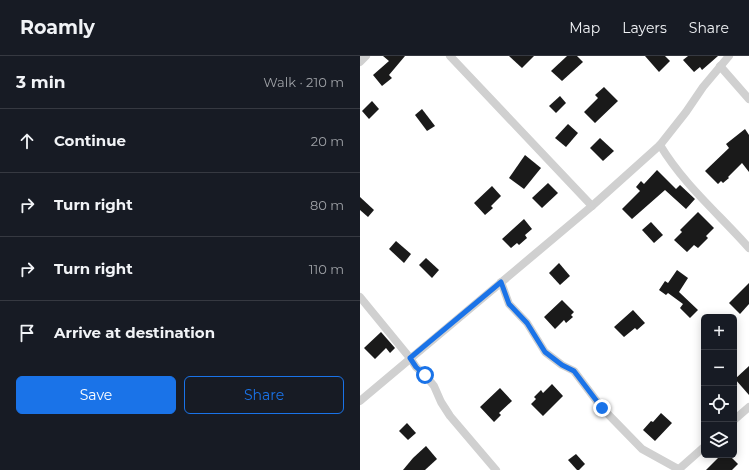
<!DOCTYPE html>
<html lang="en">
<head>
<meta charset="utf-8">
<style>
	:root { --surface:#171b24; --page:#20242c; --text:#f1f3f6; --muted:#9ea1a6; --line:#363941; --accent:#1a73e8 }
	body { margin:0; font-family:Montserrat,sans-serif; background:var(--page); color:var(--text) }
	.controls { position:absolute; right:12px; bottom:12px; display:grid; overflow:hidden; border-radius:6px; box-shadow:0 2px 10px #0003 }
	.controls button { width:36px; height:36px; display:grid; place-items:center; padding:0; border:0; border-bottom:1px solid var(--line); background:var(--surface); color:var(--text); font:20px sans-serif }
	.stop { position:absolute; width:12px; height:12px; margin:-9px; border:3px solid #1a73e8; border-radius:50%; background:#fff }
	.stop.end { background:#1a73e8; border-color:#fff; box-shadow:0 1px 4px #0008 }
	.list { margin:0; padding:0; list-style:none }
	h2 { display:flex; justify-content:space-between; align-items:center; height:52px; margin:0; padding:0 16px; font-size:17px }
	h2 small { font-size:13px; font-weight:400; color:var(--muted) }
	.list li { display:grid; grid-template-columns:26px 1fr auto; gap:12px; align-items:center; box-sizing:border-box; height:64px; padding:0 16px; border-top:1px solid var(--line) }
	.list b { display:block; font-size:15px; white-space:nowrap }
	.list em { font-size:13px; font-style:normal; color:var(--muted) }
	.actions { display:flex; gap:8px; padding:12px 16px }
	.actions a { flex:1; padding:9px 0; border:1px solid var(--accent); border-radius:6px; text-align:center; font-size:14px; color:var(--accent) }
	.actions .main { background:var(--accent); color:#fff }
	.icon { flex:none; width:22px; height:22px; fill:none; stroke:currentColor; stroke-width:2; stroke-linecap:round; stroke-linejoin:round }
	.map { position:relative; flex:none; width:389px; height:414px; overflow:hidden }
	header { display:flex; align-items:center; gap:24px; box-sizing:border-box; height:56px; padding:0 20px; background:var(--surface); border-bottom:1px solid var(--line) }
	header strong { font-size:19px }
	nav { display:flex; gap:22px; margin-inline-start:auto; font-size:14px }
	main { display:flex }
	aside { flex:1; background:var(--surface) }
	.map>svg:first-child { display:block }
	.building { fill:#1a1a1a }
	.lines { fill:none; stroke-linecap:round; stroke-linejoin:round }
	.minor { stroke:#d0d0d0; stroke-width:8 }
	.route { stroke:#1a73e8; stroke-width:5 }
</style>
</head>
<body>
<header>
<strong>Roamly</strong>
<nav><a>Map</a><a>Layers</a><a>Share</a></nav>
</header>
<main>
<aside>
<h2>3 min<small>Walk · 210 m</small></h2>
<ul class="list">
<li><svg class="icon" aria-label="ahead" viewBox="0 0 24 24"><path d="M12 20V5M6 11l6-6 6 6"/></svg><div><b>Continue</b></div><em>20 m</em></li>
<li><svg class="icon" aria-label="right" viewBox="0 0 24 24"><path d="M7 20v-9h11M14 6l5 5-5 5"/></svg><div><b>Turn right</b></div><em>80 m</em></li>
<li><svg class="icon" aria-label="right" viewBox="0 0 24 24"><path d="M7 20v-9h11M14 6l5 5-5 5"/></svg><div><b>Turn right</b></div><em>110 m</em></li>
<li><svg class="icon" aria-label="arrive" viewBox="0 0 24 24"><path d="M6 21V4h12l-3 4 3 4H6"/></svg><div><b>Arrive at destination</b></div></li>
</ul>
<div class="actions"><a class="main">Save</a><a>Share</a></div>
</aside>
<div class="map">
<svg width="389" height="414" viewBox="0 0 389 414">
	<rect width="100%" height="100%" fill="#fff"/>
	<!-- building -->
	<g class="building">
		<polygon points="23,0 45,0 29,19 32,22 22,30 13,19 29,5"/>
		<polygon points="149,0 174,0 162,12"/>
		<polygon points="207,0 217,0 223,6 202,25 191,15"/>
		<polygon points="285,0 305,0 310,5 299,16"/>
		<polygon points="328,0 358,0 342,14 340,11 334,16 323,4"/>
		<polygon points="244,31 258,45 235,67 224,56 238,42 235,39"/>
		<polygon points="200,40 206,47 196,57 189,50"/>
		<polygon points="12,45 19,53 9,63 2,55"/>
		<polygon points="62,53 75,70 67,75 55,59"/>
		<polygon points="208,68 218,77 206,91 195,82"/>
		<polygon points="385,73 389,79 389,116 382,107 368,121 369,122 363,127 361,125 358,128 345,115 369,92 366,88"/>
		<polygon points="240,82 254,95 243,105 230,92"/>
		<polygon points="165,99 181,112 164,133 149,122"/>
		<polygon points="297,114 316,133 320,129 335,143 326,153 305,134 272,163 262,153 280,135 276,131 281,125 284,128"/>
		<polygon points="188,127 198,137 182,152 172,142"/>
		<polygon points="132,130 141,140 131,150 133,152 125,159 114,147"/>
		<polygon points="0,141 14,154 8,161 0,154"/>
		<polygon points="338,156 354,172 346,180 348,182 338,192 334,189 327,196 314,184 322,176 320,174"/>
		<polygon points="164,163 172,173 165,179 167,182 159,189 157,187 151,192 142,183"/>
		<polygon points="291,166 303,179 294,187 282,174"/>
		<polygon points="36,185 51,198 44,207 29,193"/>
		<polygon points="66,202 79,214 72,222 59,209"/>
		<polygon points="199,207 210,220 200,229 189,217"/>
		<polygon points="317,214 328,222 319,236 338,254 330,262 320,252 323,248 308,237 306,239 299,234 305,225 308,227"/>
		<polygon points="389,227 389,248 380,258 369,247"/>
		<polygon points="202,244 214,256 211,259 213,261 206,267 204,264 195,273 184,261"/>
		<polygon points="273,254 285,267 277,274 275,272 264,281 254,271"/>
		<polygon points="21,276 35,292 30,297 26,292 15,303 4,292"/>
		<polygon points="389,310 389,339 375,323"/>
		<polygon points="192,328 203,340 183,360 171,348 176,343 174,341 181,334 183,337"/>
		<polygon points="140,332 152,345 139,357 141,359 134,366 120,351"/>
		<polygon points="301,357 312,367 295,385 283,374 291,365 293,366"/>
		<polygon points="47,367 56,377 48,384 39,375"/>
		<polygon points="66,390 77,403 65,414 43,414 53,402"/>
		<polygon points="216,398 225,408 219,414 217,414 208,404"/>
		<polygon points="361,399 369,399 378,408 372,414 346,414"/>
	</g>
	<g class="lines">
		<!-- minor -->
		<g class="minor">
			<polyline points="90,0 232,150"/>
			<polyline points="0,6 6,0"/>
			<polyline points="360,10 389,43"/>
			<path d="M300,89C324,129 359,158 389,192"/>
			<polyline points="141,226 149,248 167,267 185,296 202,309 214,315 242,352 282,393 320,414"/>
			<polyline points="0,241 50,302 56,311 65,319 74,330 81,346 90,360 136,414"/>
			<polyline points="0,345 232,150 300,89 326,56 343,31 369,0"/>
			<polyline points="374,364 389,351"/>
			<polyline points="318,414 344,391"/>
		</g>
	</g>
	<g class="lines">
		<!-- route -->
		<polyline class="route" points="65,319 56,311 50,302 141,226 149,248 167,267 185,296 202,309 214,315 242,352"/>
	</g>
</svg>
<div class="controls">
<button>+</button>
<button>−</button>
<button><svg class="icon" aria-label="locate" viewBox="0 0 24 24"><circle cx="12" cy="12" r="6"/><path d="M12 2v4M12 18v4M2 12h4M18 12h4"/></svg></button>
<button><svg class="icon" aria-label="layers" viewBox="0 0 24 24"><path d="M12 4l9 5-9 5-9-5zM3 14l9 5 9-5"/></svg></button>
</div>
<div class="stop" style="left:65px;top:319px"></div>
<div class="stop end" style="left:242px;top:352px"></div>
</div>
</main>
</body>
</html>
